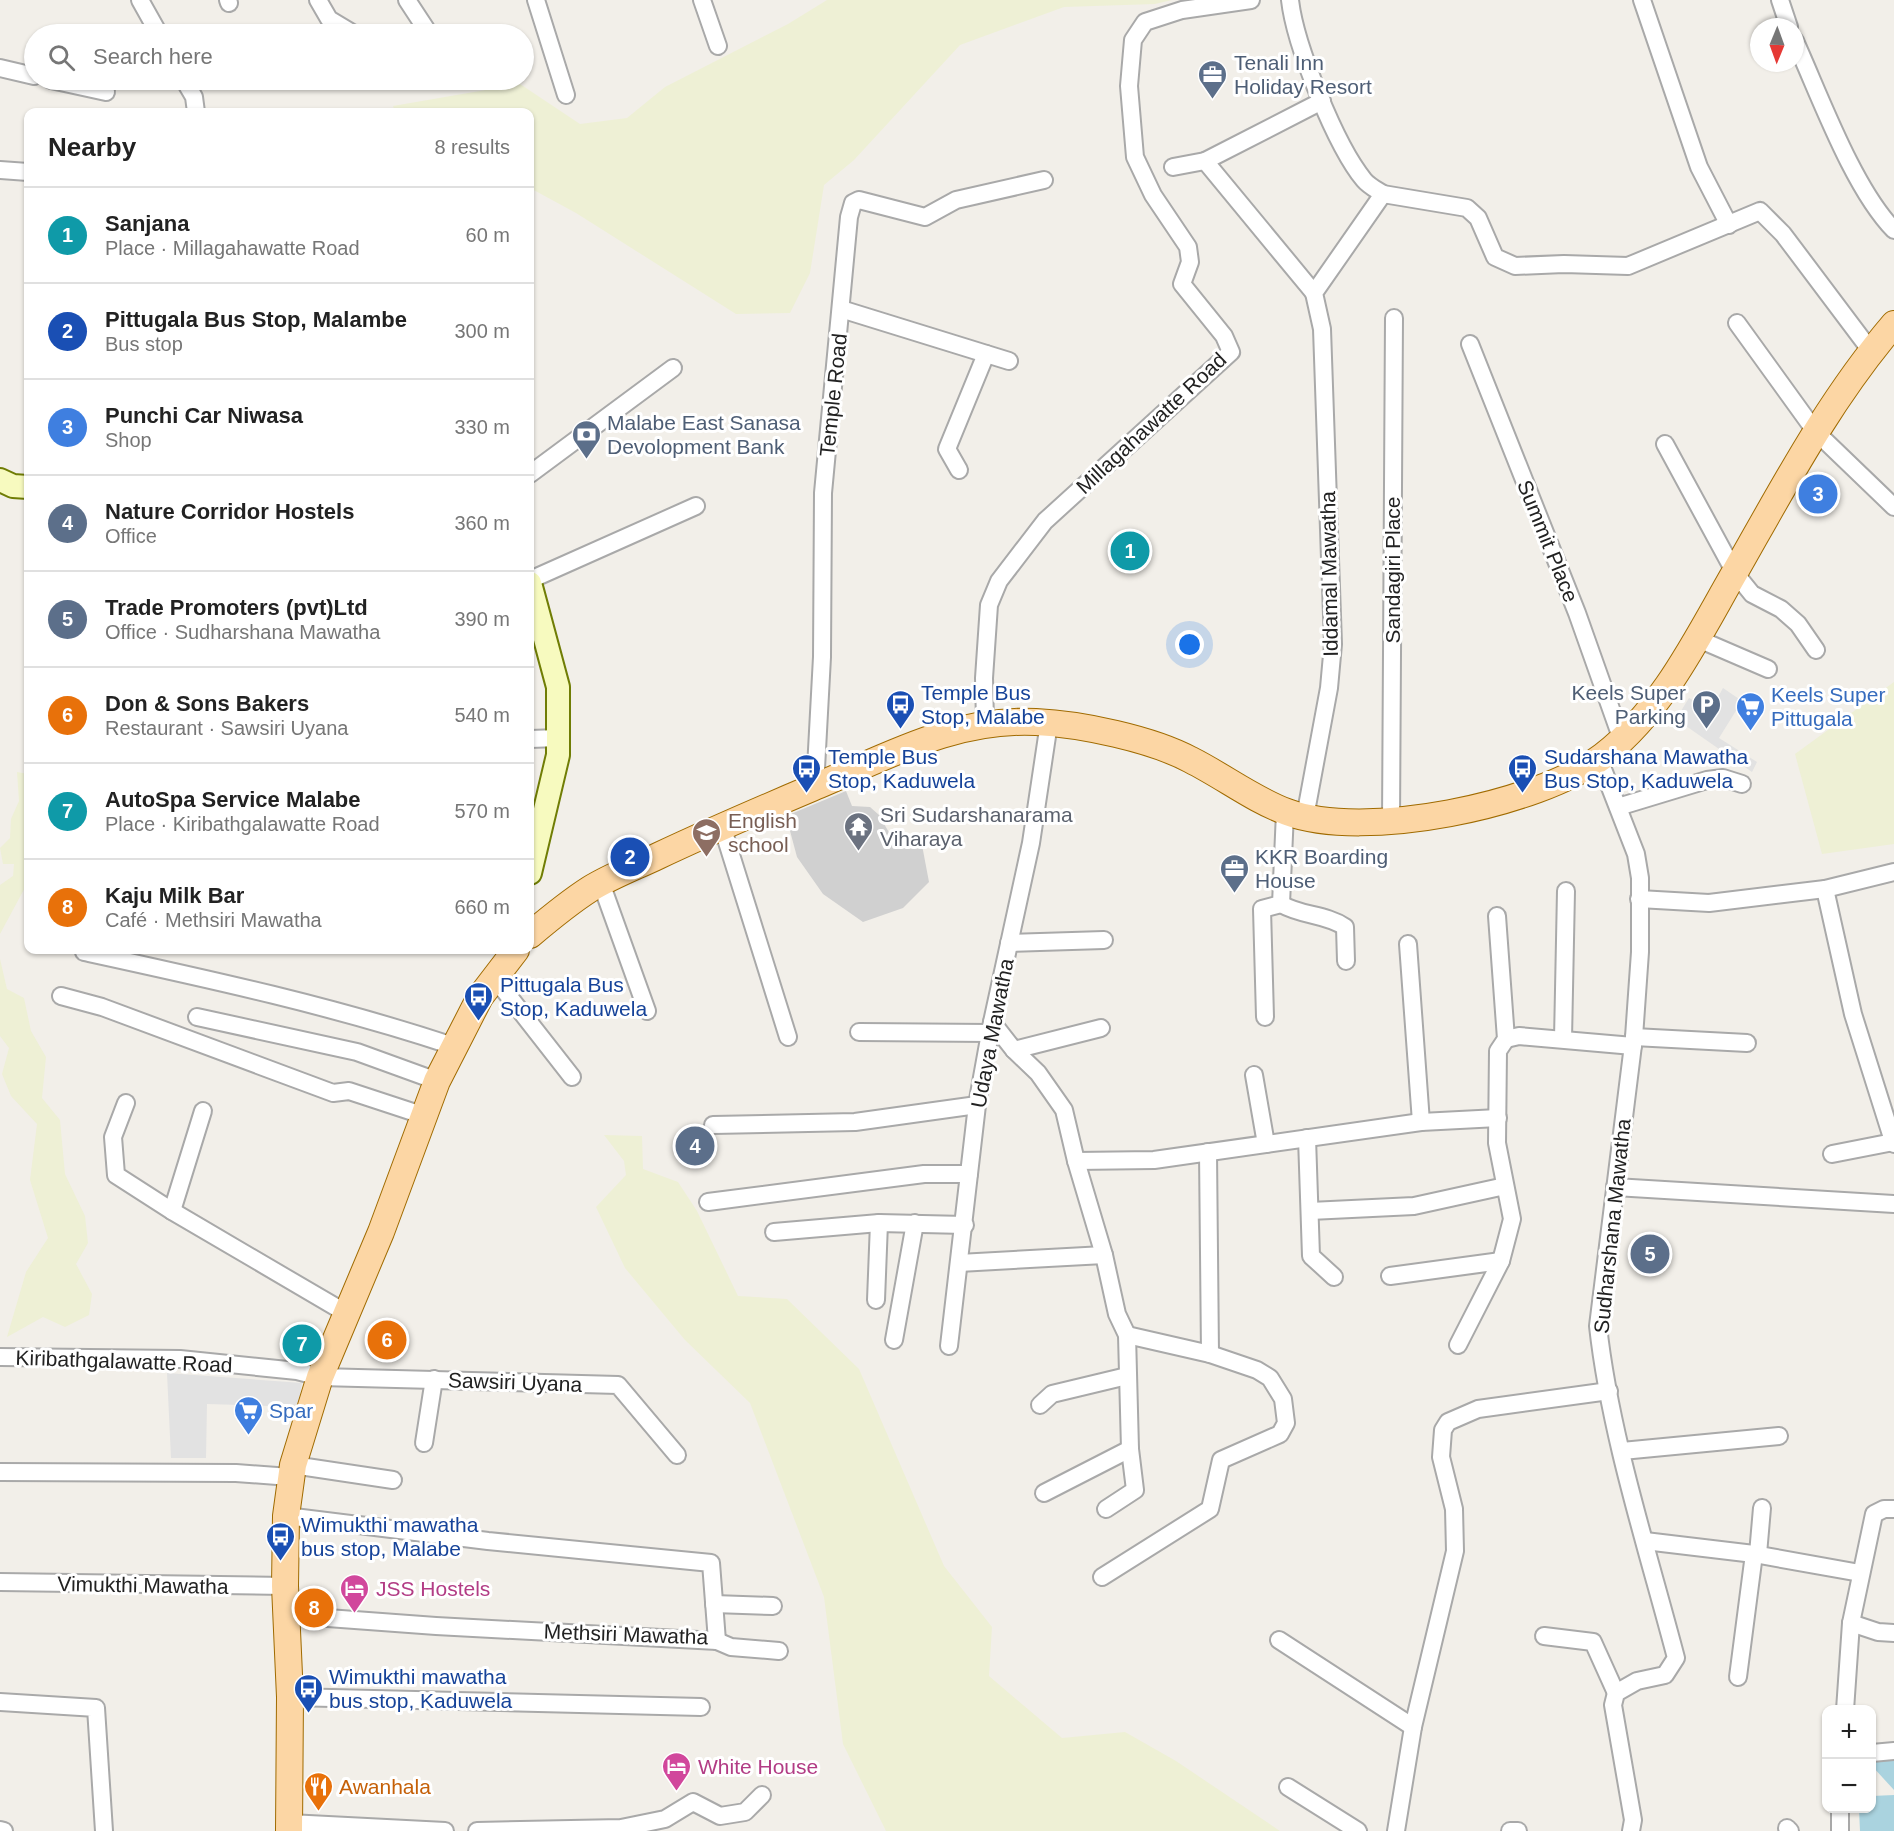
<!DOCTYPE html>
<html lang="en">
<head>
<meta charset="utf-8">
<style>
	:root { --surface:#fff; --page:#f6f6f6; --text:#222; --muted:#767676; --line:#e0e0e0; --accent:#d40000 }
	body { margin:0; font-family:Helvetica,sans-serif; background:var(--page); color:var(--text) }
	.controls { position:absolute; right:18px; bottom:18px; display:grid; overflow:hidden; border-radius:12px; box-shadow:0 2px 4px #0004 }
	.controls button { width:54px; height:54px; display:grid; place-items:center; padding:0; border:0; border-bottom:2px solid var(--line); background:var(--surface); color:var(--text); font:30px sans-serif }
	.compass { position:absolute; left:1750px; top:18px; width:54px; height:54px; border-radius:50%; background:var(--surface); box-shadow:0 2px 4px #0004; rotate:181deg }
	.you { position:absolute; left:1190px; top:645px; width:21px; height:21px; margin:-15px; border:4px solid #fff; border-radius:50%; background:#1a73e8; box-shadow:0 0 0 9px #1a73e833 }
	.badge { display:grid; place-items:center; width:39px; height:39px; border-radius:50%; background:var(--accent); color:#fff; font-size:20px; font-weight:700 }
	.pin { position:absolute; translate:-50% -50%; border:3px solid #fff; box-shadow:0 2px 6px #0006 }
	.list { margin:0; padding:0; list-style:none }
	h2 { display:flex; justify-content:space-between; align-items:center; height:78px; margin:0; padding:0 24px; font-size:26px }
	h2 small { font-size:20px; font-weight:400; color:var(--muted) }
	.list li { display:grid; grid-template-columns:39px 1fr auto; gap:18px; align-items:center; box-sizing:border-box; height:96px; padding:0 24px; border-top:2px solid var(--line) }
	.list b { display:block; font-size:22px; white-space:nowrap }
	.list p { margin:0; font-size:20px; white-space:nowrap; color:var(--muted) }
	.list em { font-size:20px; font-style:normal; color:var(--muted) }
	.icon { flex:none; width:33px; height:33px; fill:none; stroke:currentColor; stroke-width:2; stroke-linecap:round; stroke-linejoin:round }
	.map { position:relative; flex:none; width:1894px; height:1831px; overflow:hidden }
	.search { position:absolute; background:var(--surface); box-shadow:0 2px 4px #0004; left:24px; top:24px; width:510px; height:66px; display:flex; align-items:center; gap:15px; box-sizing:border-box; padding:0 21px; border-radius:33px; color:var(--muted); font-size:22px }
	.panel { position:absolute; background:var(--surface); box-shadow:0 2px 4px #0004; left:24px; top:108px; width:510px; height:846px; border-radius:12px }
	.map>svg:first-child { display:block }
	.religious { fill:#d0d0d0 }
	.farmland { fill:#eef0d5 }
	.parking { fill:#e2e2e2 }
	.water { fill:#aad3df }
	.lines { fill:none; stroke-linecap:round; stroke-linejoin:round }
	.street-casing { stroke:#a9a9a9; stroke-width:20 }
	.secondary-casing { stroke:#707d05; stroke-width:26 }
	.primary-casing { stroke:#a06b00; stroke-width:28 }
	.street { stroke:#fff; stroke-width:16 }
	.secondary { stroke:#f7fabf; stroke-width:22 }
	.primary { stroke:#fcd6a4; stroke-width:26 }
	.labels { text-anchor:middle; dominant-baseline:central; stroke-width:6; stroke-linejoin:round; paint-order:stroke }
	.service-label { font-size:21px; fill:#4e5e75; stroke:#fff; text-anchor:start }
	.street-label { font-size:21px; fill:#222; stroke:#fff }
	.transit-label { font-size:21px; fill:#164399; stroke:#fff; text-anchor:start }
	.shop-label { font-size:21px; fill:#366cbe; stroke:#fff; text-anchor:start }
	.worship-label { font-size:21px; fill:#5b616d; stroke:#fff; text-anchor:start }
	.education-label { font-size:21px; fill:#785e54; stroke:#fff; text-anchor:start }
	.hotel-label { font-size:21px; fill:#b23c85; stroke:#fff; text-anchor:start }
	.food-label { font-size:21px; fill:#c56008; stroke:#fff; text-anchor:start }
</style>
</head>
<body>
<div class="map">
<svg width="1894" height="1831" viewBox="0 0 1894 1831">
	<rect width="100%" height="100%" fill="#f2efe9"/>
	<!-- religious -->
	<polygon class="religious" points="846,791 852,806 870,807 879,815 891,836 922,845 929,882 903,908 863,922 823,894 797,857 786,816"/>
	<!-- farmland -->
	<g class="farmland">
		<polygon points="827,0 1172,0 1155,4 1064,7 960,45 854,160 824,185 810,273 790,313 736,314 576,213 530,188 530,112 395,112 393,106 520,84 580,124 627,118 665,87 788,24"/>
		<polygon points="1894,682 1894,844 1822,854 1795,754"/>
		<polygon points="17,772 28,774 28,882 0,934 0,885 13,876 14,864 3,864 0,848 10,838 11,819 19,801"/>
		<polygon points="0,959 7,989 24,998 31,1031 46,1057 42,1098 60,1120 65,1174 85,1216 88,1243 76,1264 92,1294 89,1315 65,1327 43,1317 7,1337 26,1272 48,1238 30,1180 37,1124 11,1096 2,1074 9,1048 0,1036"/>
		<polygon points="604,1135 642,1136 643,1169 678,1182 697,1211 738,1296 787,1299 859,1369 944,1566 992,1627 989,1676 1062,1738 1125,1732 1176,1761 1280,1831 886,1831 843,1744 824,1597 750,1403 685,1340 625,1268 596,1207 626,1175 624,1161"/>
	</g>
	<!-- parking -->
	<g class="parking">
		<polygon points="1723,688 1742,701 1719,738 1757,762 1752,772 1676,719 1689,698 1711,710"/>
		<polygon points="167,1373 302,1383 298,1407 207,1404 206,1458 171,1458"/>
	</g>
	<!-- water -->
	<g class="water">
		<polygon points="1894,1759 1894,1790 1872,1766 1872,1760"/>
		<polygon points="1894,1795 1894,1831 1860,1831 1859,1809 1872,1808 1872,1796"/>
	</g>
	<g class="lines">
		<defs>
			<g id="street">
				<polyline points="140,0 159,34"/>
				<polyline points="228,0 229,3"/>
				<polyline points="318,0 329,19 354,34"/>
				<polyline points="407,0 426,29 426,34"/>
				<polyline points="536,0 566,95"/>
				<polyline points="702,0 718,46"/>
				<path d="M1290,0C1295,45 1336,146 1364,180C1369,186 1377,190 1383,194L1314,293L1322,329L1333,644L1329,688L1305,817"/>
				<polyline points="1642,0 1699,167 1729,225"/>
				<polyline points="1780,0 1789,27"/>
				<path d="M1795,41C1820,96 1853,188 1894,230"/>
				<polyline points="0,68 34,76"/>
				<polyline points="51,80 106,92"/>
				<polyline points="184,80 194,97 196,112"/>
				<polyline points="1205,161 1314,293"/>
				<polyline points="1173,167 1205,161 1322,101"/>
				<polyline points="0,170 28,172"/>
				<polyline points="1383,194 1467,208 1478,218 1495,257 1515,266 1564,264 1628,266 1760,211 1783,234 1871,351"/>
				<polyline points="841,309 1009,361"/>
				<polyline points="1737,323 1815,431 1894,507"/>
				<polyline points="1470,344 1577,613 1622,740"/>
				<polyline points="1665,444 1735,573 1752,594 1781,609 1798,624 1816,650"/>
				<polyline points="959,470 947,449 986,354"/>
				<polyline points="530,474 673,368"/>
				<polyline points="530,580 696,506"/>
				<polyline points="1696,638 1768,669"/>
				<polyline points="985,723 984,678 989,605 999,581 1045,521 1231,352 1224,336 1182,284 1190,262 1188,247 1153,195 1135,157 1129,86 1133,40 1145,22 1182,10 1251,0"/>
				<polyline points="530,739 559,738"/>
				<path d="M1599,759L1636,854L1640,878V952L1634,1037L1598,1326C1610,1435 1648,1551 1676,1658L1665,1675L1637,1681L1616,1693L1613,1705L1633,1820L1631,1831"/>
				<polyline points="815,787 822,657 823,493 849,217 853,203 859,200 925,217 956,200 1044,180"/>
				<polyline points="1618,807 1707,780 1723,778 1742,784"/>
				<polyline points="1391,822 1394,318"/>
				<polyline points="722,826 788,1037"/>
				<polyline points="601,883 647,1011"/>
				<polyline points="1825,889 1853,1014 1894,1144"/>
				<polyline points="1639,899 1709,903 1825,889 1894,872"/>
				<path d="M1281,904C1301,916 1326,914 1345,927L1346,961"/>
				<polyline points="1009,943 1104,940"/>
				<polyline points="1408,944 1421,1122"/>
				<path d="M84,952C208,979 333,1006 453,1046"/>
				<polyline points="493,976 572,1077"/>
				<polyline points="61,996 102,1007 333,1093 349,1091 422,1115"/>
				<polyline points="197,1017 357,1052 437,1081"/>
				<polyline points="1265,1017 1262,909 1281,904 1285,812"/>
				<polyline points="992,1022 1014,1050 1038,1073 1064,1110 1076,1161 1104,1255 1117,1314 1127,1335 1130,1449 1135,1490 1106,1509"/>
				<polyline points="859,1032 990,1033"/>
				<polyline points="1634,1037 1747,1043"/>
				<polyline points="1506,1039 1519,1036 1633,1046"/>
				<polyline points="1563,1039 1566,891"/>
				<polyline points="1014,1050 1101,1028"/>
				<polyline points="1254,1075 1266,1144"/>
				<polyline points="126,1103 113,1137 116,1175 172,1211 346,1313"/>
				<polyline points="713,1125 855,1122 977,1105"/>
				<polyline points="1307,1138 1311,1256 1334,1277"/>
				<polyline points="1208,1152 1210,1354"/>
				<polyline points="1832,1154 1893,1142"/>
				<polyline points="1076,1161 1154,1160 1421,1122 1498,1118"/>
				<polyline points="1615,1187 1894,1204"/>
				<polyline points="708,1202 924,1174 969,1174"/>
				<polyline points="172,1211 203,1111"/>
				<polyline points="1310,1211 1414,1206 1505,1186"/>
				<polyline points="774,1232 879,1223 965,1225"/>
				<polyline points="959,1263 1104,1255"/>
				<polyline points="1390,1276 1501,1261"/>
				<polyline points="876,1300 879,1223"/>
				<polyline points="894,1340 915,1223"/>
				<polyline points="1458,1345 1501,1261 1512,1219 1497,1143 1498,1051 1506,1039 1497,916"/>
				<polyline points="949,1346 977,1105 992,1022 1031,843 1049,723"/>
				<polyline points="0,1357 180,1359 297,1371 320,1377 618,1385 677,1455"/>
				<polyline points="1040,1405 1052,1394 1127,1376"/>
				<polyline points="424,1443 434,1379"/>
				<polyline points="1622,1451 1779,1436"/>
				<polyline points="293,1465 393,1480"/>
				<polyline points="0,1472 236,1473 290,1477"/>
				<polyline points="1044,1493 1130,1449"/>
				<polyline points="286,1516 488,1541 711,1563 717,1641 436,1626 287,1615"/>
				<polyline points="1645,1541 1754,1554 1860,1573"/>
				<polyline points="1758,1554 1762,1508"/>
				<polyline points="1102,1577 1210,1509 1221,1460 1280,1434 1286,1423 1283,1399 1270,1378 1257,1370 1210,1354 1127,1335"/>
				<polyline points="0,1582 285,1586"/>
				<polyline points="714,1604 773,1606"/>
				<polyline points="1851,1623 1878,1632 1894,1633"/>
				<polyline points="1544,1636 1593,1642 1616,1693"/>
				<polyline points="1279,1640 1413,1727"/>
				<polyline points="717,1641 731,1647 779,1651"/>
				<polyline points="1738,1677 1754,1554"/>
				<polyline points="290,1697 701,1707"/>
				<polyline points="0,1702 96,1708 104,1831"/>
				<polyline points="1845,1710 1851,1623 1874,1514 1884,1509 1894,1509"/>
				<polyline points="1872,1753 1894,1751"/>
				<polyline points="1288,1787 1358,1831"/>
				<polyline points="289,1823 445,1831"/>
				<polyline points="1787,1828 1790,1831"/>
				<polyline points="0,1830 4,1831"/>
				<polyline points="477,1831 621,1828 665,1819 693,1802 720,1816 745,1812 762,1795"/>
				<polyline points="1396,1831 1413,1727 1455,1551 1454,1509 1441,1457 1443,1430 1448,1422 1478,1409 1609,1391"/>
				<polyline points="1510,1831 1518,1831"/>
				<polyline points="1840,1831 1840,1808"/>
			</g>
			<g id="secondary">
				<polyline points="0,480 13,486 28,487"/>
				<polyline points="530,583 558,687 558,755 530,873"/>
			</g>
			<g id="primary">
				<path d="M530,935C549,919 568,903 590,889C611,876 635,867 658,856C709,832 760,810 812,788C887,757 953,718 1036,722C1081,724 1152,739 1191,760C1223,776 1254,800 1287,812C1364,841 1538,805 1603,756C1663,710 1698,636 1735,572C1784,486 1829,400 1894,324"/>
				<polyline points="289,1831 290,1697 285,1586 286,1516 293,1465 320,1377 381,1232 437,1081 480,997 516,950"/>
			</g>
		</defs>
		<!-- street casing -->
		<use href="#street" class="street-casing"/>
		<!-- secondary casing -->
		<use href="#secondary" class="secondary-casing"/>
		<!-- primary casing -->
		<use href="#primary" class="primary-casing"/>
		<!-- street -->
		<use href="#street" class="street"/>
		<!-- secondary -->
		<use href="#secondary" class="secondary"/>
		<!-- primary -->
		<use href="#primary" class="primary"/>
	</g>
	<!-- icons -->
	<defs>
		<symbol id="office-pin" viewBox="-11 -11 22 30"><path d="M0 17L-7.5 6A9.5 9.5 0 1 1 7.5 6Z" fill="#5c6f8a" stroke="#fff"/><path d="M-6-3h4V-5.5h4V-3h4V5H-6ZM-1-4.5V-3h2v-1.5ZM-6 0V1H6V0Z" fill="#fff"/></symbol>
		<symbol id="bank-pin" viewBox="-11 -11 22 30"><path d="M0 17L-7.5 6A9.5 9.5 0 1 1 7.5 6Z" fill="#5c6f8a" stroke="#fff"/><path d="M-6-4H6V4H-6ZM0-2.3a2.3 2.3 0 1 0 0 4.6a2.3 2.3 0 1 0 0-4.6Z" fill="#fff"/></symbol>
		<symbol id="bus-pin" viewBox="-11 -11 22 30"><path d="M0 17L-7.5 6A9.5 9.5 0 1 1 7.5 6Z" fill="#1a4fb4" stroke="#fff"/><path d="M-5-6H5V4H4V6H2V4H-2V6H-4V4H-5ZM-3.5-4V0h7V-4ZM-3.5 1.2v1.5H-2V1.2ZM2 1.2v1.5H3.5V1.2Z" fill="#fff"/></symbol>
		<symbol id="parking-pin" viewBox="-11 -11 22 30"><path d="M0 17L-7.5 6A9.5 9.5 0 1 1 7.5 6Z" fill="#5c6f8a" stroke="#fff"/><path d="M-3.5-5.5H1a3.5 3.5 0 0 1 0 7H-1V5.5H-3.5ZM-1-3.4V-.6H.8a1.4 1.4 0 0 0 0-2.8Z" fill="#fff"/></symbol>
		<symbol id="supermarket-pin" viewBox="-11 -11 22 30"><path d="M0 17L-7.5 6A9.5 9.5 0 1 1 7.5 6Z" fill="#3f7fe0" stroke="#fff"/><path d="M-6-5.5h2.5l.6 2H6L4.5 2H-2.5L-4.4-4H-6ZM-1.5 3.2a1.3 1.3 0 1 0 .1 0ZM3 3.2a1.3 1.3 0 1 0 .1 0Z" fill="#fff"/></symbol>
		<symbol id="temple-pin" viewBox="-11 -11 22 30"><path d="M0 17L-7.5 6A9.5 9.5 0 1 1 7.5 6Z" fill="#6b7280" stroke="#fff"/><path d="M0-6L5-2H3V0L6.5 2.5H4V6H1.5V3h-3V6H-4V2.5H-6.5L-3 0V-2H-5Z" fill="#fff"/></symbol>
		<symbol id="school-pin" viewBox="-11 -11 22 30"><path d="M0 17L-7.5 6A9.5 9.5 0 1 1 7.5 6Z" fill="#8d6e63" stroke="#fff"/><path d="M0-5L7-2L0 1L-7-2ZM-4 1L0 2.5L4 1V4Q0 6-4 4Z" fill="#fff"/></symbol>
		<symbol id="hotel-pin" viewBox="-11 -11 22 30"><path d="M0 17L-7.5 6A9.5 9.5 0 1 1 7.5 6Z" fill="#d1479c" stroke="#fff"/><path d="M-6-4.5h1.5V1H6V5H4.5V3h-9V5H-6ZM-4 0a1.8 1.8 0 1 1 3.6 0ZM.5 0V-2.5h3Q6-2.5 6 0Z" fill="#fff"/></symbol>
		<symbol id="restaurant-pin" viewBox="-11 -11 22 30"><path d="M0 17L-7.5 6A9.5 9.5 0 1 1 7.5 6Z" fill="#e8710a" stroke="#fff"/><path d="M-5-6h1v4h1v-4h1v4h1v-4h1v5L-1.5 .5V6h-2V.5L-5-1ZM5-6V6H3V1.5H1.5Q1.5-4 5-6Z" fill="#fff"/></symbol>
	</defs>
	<g fill-rule="evenodd">
		<use href="#office-pin" x="1196" y="58" width="33" height="45"/>
		<use href="#bank-pin" x="570" y="418" width="33" height="45"/>
		<use href="#bus-pin" x="884" y="688" width="33" height="45"/>
		<use href="#parking-pin" x="1690" y="688" width="33" height="45"/>
		<use href="#supermarket-pin" x="1734" y="690" width="33" height="45"/>
		<use href="#bus-pin" x="790" y="752" width="33" height="45"/>
		<use href="#bus-pin" x="1506" y="752" width="33" height="45"/>
		<use href="#temple-pin" x="842" y="810" width="33" height="45"/>
		<use href="#school-pin" x="690" y="816" width="33" height="45"/>
		<use href="#office-pin" x="1218" y="852" width="33" height="45"/>
		<use href="#bus-pin" x="462" y="980" width="33" height="45"/>
		<use href="#supermarket-pin" x="232" y="1394" width="33" height="45"/>
		<use href="#bus-pin" x="264" y="1520" width="33" height="45"/>
		<use href="#hotel-pin" x="338" y="1572" width="33" height="45"/>
		<use href="#bus-pin" x="292" y="1672" width="33" height="45"/>
		<use href="#hotel-pin" x="660" y="1750" width="33" height="45"/>
		<use href="#restaurant-pin" x="302" y="1770" width="33" height="45"/>
	</g>
	<g class="labels">
		<!-- service labels -->
		<g class="service-label">
			<text x="1234" y="62">Tenali Inn<tspan x="1234" dy="24">Holiday Resort</tspan></text>
			<text x="607" y="422">Malabe East Sanasa<tspan x="607" dy="24">Devolopment Bank</tspan></text>
			<text x="1686" y="692" text-anchor="end">Keels Super<tspan x="1686" dy="24">Parking</tspan></text>
			<text x="1255" y="856">KKR Boarding<tspan x="1255" dy="24">House</tspan></text>
		</g>
		<!-- street labels -->
		<g class="street-label">
			<text transform="translate(833 395) rotate(-84)">Temple Road</text>
			<text transform="translate(1151 423) rotate(-43)">Millagahawatte Road</text>
			<text transform="translate(1548 541) rotate(68)">Summit Place</text>
			<text transform="translate(1392 570) rotate(-90)">Sandagiri Place</text>
			<text transform="translate(1329 574) rotate(-91)">Iddamal Mawatha</text>
			<text transform="translate(992 1033) rotate(-79)">Udaya Mawatha</text>
			<text transform="translate(1612 1226) rotate(-84)">Sudharshana Mawatha</text>
			<text transform="translate(124 1361) rotate(2)">Kiribathgalawatte Road</text>
			<text transform="translate(515 1382) rotate(2)">Sawsiri Uyana</text>
			<text transform="translate(143 1585) rotate(1)">Vimukthi Mawatha</text>
			<text transform="translate(626 1634) rotate(2)">Methsiri Mawatha</text>
		</g>
		<!-- transit labels -->
		<g class="transit-label">
			<text x="921" y="692">Temple Bus<tspan x="921" dy="24">Stop, Malabe</tspan></text>
			<text x="828" y="756">Temple Bus<tspan x="828" dy="24">Stop, Kaduwela</tspan></text>
			<text x="1544" y="756">Sudarshana Mawatha<tspan x="1544" dy="24">Bus Stop, Kaduwela</tspan></text>
			<text x="500" y="984">Pittugala Bus<tspan x="500" dy="24">Stop, Kaduwela</tspan></text>
			<text x="301" y="1524">Wimukthi mawatha<tspan x="301" dy="24">bus stop, Malabe</tspan></text>
			<text x="329" y="1676">Wimukthi mawatha<tspan x="329" dy="24">bus stop, Kaduwela</tspan></text>
		</g>
		<!-- shop labels -->
		<g class="shop-label">
			<text x="1771" y="694">Keels Super<tspan x="1771" dy="24">Pittugala</tspan></text>
			<text x="269" y="1410">Spar</text>
		</g>
		<!-- worship labels -->
		<g class="worship-label">
			<text x="880" y="814">Sri Sudarshanarama<tspan x="880" dy="24">Viharaya</tspan></text>
		</g>
		<!-- education labels -->
		<g class="education-label">
			<text x="728" y="820">English<tspan x="728" dy="24">school</tspan></text>
		</g>
		<!-- hotel labels -->
		<g class="hotel-label">
			<text x="376" y="1588">JSS Hostels</text>
			<text x="698" y="1766">White House</text>
		</g>
		<!-- food labels -->
		<g class="food-label">
			<text x="339" y="1786">Awanhala</text>
		</g>
	</g>
</svg>
<div class="controls">
<button>+</button>
<button>−</button>
</div>
<svg class="compass" viewBox="-18 -18 36 36"><path d="M0-13l5 13h-10z" fill="#e53935"/><path d="M0 13l5-13h-10z" fill="#767676"/></svg>
<div class="you"></div>
<div class="pin badge" style="left:1130px;top:551px;background:#0f9aa8">1</div>
<div class="pin badge" style="left:630px;top:857px;background:#1a4fb4">2</div>
<div class="pin badge" style="left:1818px;top:494px;background:#3f7fe0">3</div>
<div class="pin badge" style="left:695px;top:1146px;background:#5c6f8a">4</div>
<div class="pin badge" style="left:1650px;top:1254px;background:#5c6f8a">5</div>
<div class="pin badge" style="left:387px;top:1340px;background:#e8710a">6</div>
<div class="pin badge" style="left:302px;top:1344px;background:#0f9aa8">7</div>
<div class="pin badge" style="left:314px;top:1608px;background:#e8710a">8</div>
<div class="search"><svg class="icon" aria-label="search" viewBox="0 0 24 24"><circle cx="10" cy="10" r="6"/><path d="M15 15l6 6"/></svg>Search here</div>
<section class="panel">
<h2>Nearby<small>8 results</small></h2>
<ul class="list">
<li><span class="badge" style="background:#0f9aa8">1</span><div><b>Sanjana</b><p>Place · Millagahawatte Road</p></div><em>60 m</em></li>
<li><span class="badge" style="background:#1a4fb4">2</span><div><b>Pittugala Bus Stop, Malambe</b><p>Bus stop</p></div><em>300 m</em></li>
<li><span class="badge" style="background:#3f7fe0">3</span><div><b>Punchi Car Niwasa</b><p>Shop</p></div><em>330 m</em></li>
<li><span class="badge" style="background:#5c6f8a">4</span><div><b>Nature Corridor Hostels</b><p>Office</p></div><em>360 m</em></li>
<li><span class="badge" style="background:#5c6f8a">5</span><div><b>Trade Promoters (pvt)Ltd</b><p>Office · Sudharshana Mawatha</p></div><em>390 m</em></li>
<li><span class="badge" style="background:#e8710a">6</span><div><b>Don &amp; Sons Bakers</b><p>Restaurant · Sawsiri Uyana</p></div><em>540 m</em></li>
<li><span class="badge" style="background:#0f9aa8">7</span><div><b>AutoSpa Service Malabe</b><p>Place · Kiribathgalawatte Road</p></div><em>570 m</em></li>
<li><span class="badge" style="background:#e8710a">8</span><div><b>Kaju Milk Bar</b><p>Café · Methsiri Mawatha</p></div><em>660 m</em></li>
</ul>
</section>
</div>
</body>
</html>
